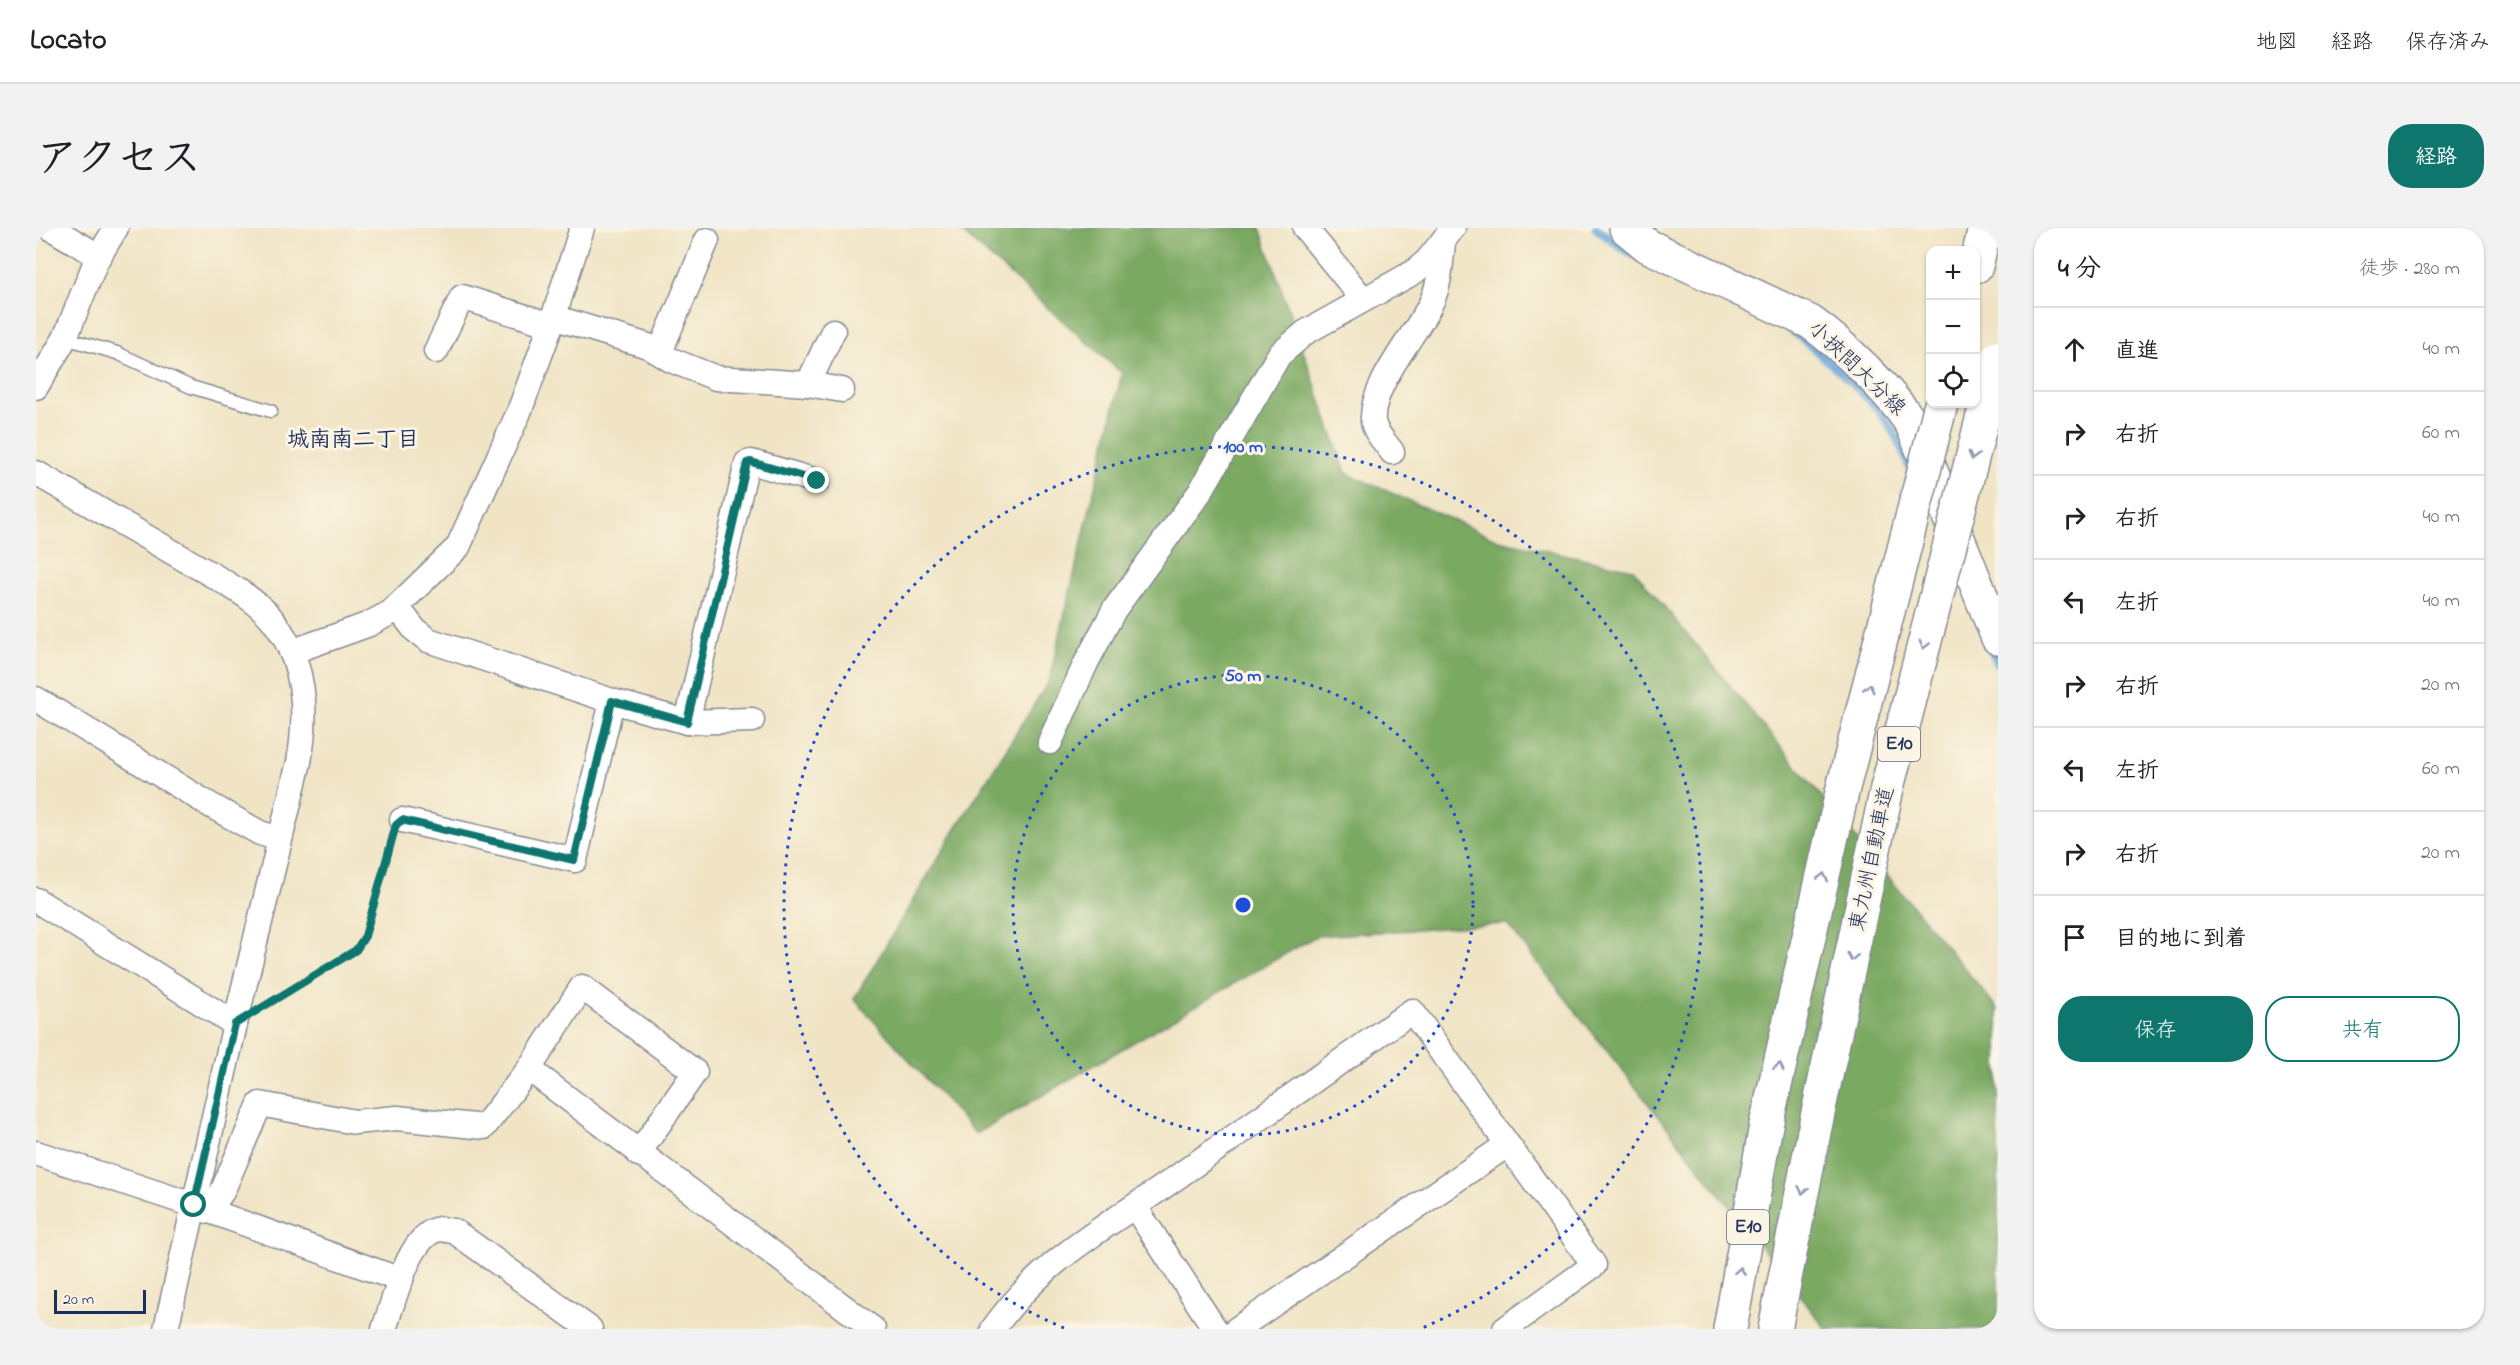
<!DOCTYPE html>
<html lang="ja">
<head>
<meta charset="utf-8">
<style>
	:root { --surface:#fff; --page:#f2f2f2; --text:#202124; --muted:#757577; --line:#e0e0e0; --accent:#0f766e }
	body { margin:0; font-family:"Indie Flower","Klee One",sans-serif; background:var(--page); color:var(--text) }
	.controls { position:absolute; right:18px; top:18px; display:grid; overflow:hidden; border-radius:12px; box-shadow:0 2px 4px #0004 }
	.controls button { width:54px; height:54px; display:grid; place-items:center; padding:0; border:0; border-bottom:2px solid var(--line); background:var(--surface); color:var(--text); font:30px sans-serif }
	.scale { position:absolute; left:18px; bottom:15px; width:92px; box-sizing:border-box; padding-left:6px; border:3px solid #1b2f5e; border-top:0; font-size:16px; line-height:21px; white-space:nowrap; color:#1b2f5e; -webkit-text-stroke:4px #fcf5e5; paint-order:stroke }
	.stop { position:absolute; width:18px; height:18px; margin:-14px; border:4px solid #0f766e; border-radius:50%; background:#fff }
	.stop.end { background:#0f766e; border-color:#fff; box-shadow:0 2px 6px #0008 }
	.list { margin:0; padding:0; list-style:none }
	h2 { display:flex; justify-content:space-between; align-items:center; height:78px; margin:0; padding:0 24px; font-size:26px }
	h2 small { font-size:20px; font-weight:400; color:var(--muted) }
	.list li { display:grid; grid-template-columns:39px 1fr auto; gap:18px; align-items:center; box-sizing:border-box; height:84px; padding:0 24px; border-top:2px solid var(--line) }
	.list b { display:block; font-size:22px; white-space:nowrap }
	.list em { font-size:20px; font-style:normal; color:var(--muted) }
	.actions { display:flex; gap:12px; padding:18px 24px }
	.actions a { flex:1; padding:14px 0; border:2px solid var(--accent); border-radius:24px; text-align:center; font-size:21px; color:var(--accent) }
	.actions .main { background:var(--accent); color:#fff }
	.icon { flex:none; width:33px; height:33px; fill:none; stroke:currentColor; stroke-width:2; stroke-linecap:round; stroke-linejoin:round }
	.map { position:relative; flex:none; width:1962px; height:1101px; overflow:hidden; border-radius:24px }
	header { display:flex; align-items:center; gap:36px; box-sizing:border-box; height:84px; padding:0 30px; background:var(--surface); border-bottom:2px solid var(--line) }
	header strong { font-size:28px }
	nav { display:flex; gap:33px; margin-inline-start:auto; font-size:21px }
	.intro { display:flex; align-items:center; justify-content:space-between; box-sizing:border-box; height:144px; padding:0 36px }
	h1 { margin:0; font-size:42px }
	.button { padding:15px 27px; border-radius:24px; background:var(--accent); color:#fff; font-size:21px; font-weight:700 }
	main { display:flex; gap:36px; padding:0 36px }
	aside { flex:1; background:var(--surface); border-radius:24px; box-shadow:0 2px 4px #0004 }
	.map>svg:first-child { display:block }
	.forest { fill:#7aa962; stroke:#4a6c60; stroke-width:1.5 }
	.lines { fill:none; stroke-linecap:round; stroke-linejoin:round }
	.stream { stroke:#68a7db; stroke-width:9 }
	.service-casing { stroke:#868a92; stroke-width:15 }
	.minor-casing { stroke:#868a92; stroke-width:27 }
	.secondary-casing { stroke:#868a92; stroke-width:36 }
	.motorway-casing { stroke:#868a92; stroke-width:36 }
	.path { stroke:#868a92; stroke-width:4; stroke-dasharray:4.5 4.5; stroke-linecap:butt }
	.service { stroke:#fff; stroke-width:12 }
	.minor { stroke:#fff; stroke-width:24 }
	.secondary { stroke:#fff; stroke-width:33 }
	.motorway { stroke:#fff; stroke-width:33 }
	.motorway-bridge-casing { stroke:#868a92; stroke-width:36; stroke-linecap:butt }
	.motorway-bridge { stroke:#fff; stroke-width:33 }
	.oneway { stroke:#8d97ae }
	.route { stroke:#0f766e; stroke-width:8 }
	.ring { fill:none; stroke:#1d4ed8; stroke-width:3; stroke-dasharray:3 6 }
	.labels { text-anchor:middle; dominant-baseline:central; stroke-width:6; stroke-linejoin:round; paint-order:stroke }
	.shield { fill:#fcf5e5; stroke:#5e6a86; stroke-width:1.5 }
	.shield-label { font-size:20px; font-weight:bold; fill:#1b2f5e }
	.street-label { font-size:21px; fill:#1b2f5e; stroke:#fcf5e5 }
	.neighbourhood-label { font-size:22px; font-weight:bold; fill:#1b2f5e; stroke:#fcf5e5 }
	.centre { fill:#1d4ed8; stroke:#fcf5e5; stroke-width:3 }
	.ring-label { font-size:18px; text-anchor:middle; font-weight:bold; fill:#1d4ed8; stroke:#fcf5e5; stroke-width:6; stroke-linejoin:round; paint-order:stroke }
</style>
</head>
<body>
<header>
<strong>Locato</strong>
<nav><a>地図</a><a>経路</a><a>保存済み</a></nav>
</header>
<div class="intro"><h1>アクセス</h1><a class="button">経路</a></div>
<main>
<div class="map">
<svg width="1962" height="1101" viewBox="0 0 1962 1101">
	<rect width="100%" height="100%" fill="#fcf5e5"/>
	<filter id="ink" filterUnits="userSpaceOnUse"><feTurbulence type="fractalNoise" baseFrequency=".0167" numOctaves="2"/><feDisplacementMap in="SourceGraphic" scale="12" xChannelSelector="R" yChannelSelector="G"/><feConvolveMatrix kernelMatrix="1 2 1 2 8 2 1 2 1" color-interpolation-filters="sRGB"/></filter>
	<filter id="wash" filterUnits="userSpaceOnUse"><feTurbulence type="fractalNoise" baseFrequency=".008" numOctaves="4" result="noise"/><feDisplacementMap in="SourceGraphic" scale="24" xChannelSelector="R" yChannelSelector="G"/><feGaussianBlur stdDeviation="1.35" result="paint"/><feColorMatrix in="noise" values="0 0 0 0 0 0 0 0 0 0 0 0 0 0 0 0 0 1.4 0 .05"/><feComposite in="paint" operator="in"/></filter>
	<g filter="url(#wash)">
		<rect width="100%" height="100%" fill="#f0e4c5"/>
		<!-- forest -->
		<polygon class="forest" points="921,0 1224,0 1310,245 1462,312 1597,341 1962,781 1962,1101 1790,1101 1471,696 1280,708 940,906 818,771 913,612 1013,453 1086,145"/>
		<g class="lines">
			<!-- stream -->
			<g class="stream">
				<polyline points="1560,0 1586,20 1602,28"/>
				<path d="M1750,97C1783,125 1838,168 1858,205C1866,218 1871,233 1877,247"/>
				<polyline points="1953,416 1962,435"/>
			</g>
		</g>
	</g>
	<g filter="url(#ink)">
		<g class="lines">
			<defs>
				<polyline id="service" points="29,110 81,125 155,159 235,183"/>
				<g id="minor">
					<polyline points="1269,0 1327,71"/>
					<polyline points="60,33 80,0"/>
					<polyline points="517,89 612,118 635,132 680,150 772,156 806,162"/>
					<polyline points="400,123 426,69 515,97"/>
					<polyline points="624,124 671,12"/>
					<polyline points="772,156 797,103"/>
					<polyline points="0,159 29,110 60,33 54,23 15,0"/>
					<path d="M1356,224C1350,215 1338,204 1337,193C1334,158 1379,108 1394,77C1404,58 1405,35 1407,14"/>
					<path d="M0,245C50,274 100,303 150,332C174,346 219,369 236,391C269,432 272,485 263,534L199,796L130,1101"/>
					<polyline points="362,380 379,402 392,412 576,473 651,494 716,492"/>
					<polyline points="255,424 331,397 354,385 422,319 483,184 515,97 546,0"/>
					<polyline points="0,471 174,577 224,605 243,611"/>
					<polyline points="651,494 711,235 715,234 781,253"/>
					<polyline points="1014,514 1050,435 1078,382 1164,264 1243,127 1270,104 1378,44 1391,33 1417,0"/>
					<polyline points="366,592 539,632 576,473"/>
					<polyline points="0,672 199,796"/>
					<polyline points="493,841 837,1101"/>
					<polyline points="0,925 157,977 365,1052"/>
					<polyline points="1099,979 1179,1101"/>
					<polyline points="172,983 186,964 224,876 319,894 361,890 448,899 493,841 546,759 659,844 602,926"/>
					<path d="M348,1101C357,1076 373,1005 404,1001C408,1001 414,1003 418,1003L554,1101"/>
					<path d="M957,1101C1006,1032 1067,1001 1134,954C1215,897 1295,840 1376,783L1558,1037L1469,1101"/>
					<polyline points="1201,1101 1471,917"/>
				</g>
				<path id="secondary" d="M1590,0L1612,18L1774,94C1809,119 1851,160 1876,196L1962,410"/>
				<g id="motorway">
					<polyline points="1940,38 1949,0"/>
					<polyline points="1694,1101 1730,897"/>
					<polyline points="1739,1101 1778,904"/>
				</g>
			</defs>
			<!-- service casing -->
			<use href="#service" class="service-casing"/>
			<!-- minor casing -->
			<use href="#minor" class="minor-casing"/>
			<!-- secondary casing -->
			<use href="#secondary" class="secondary-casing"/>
			<!-- motorway casing -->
			<use href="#motorway" class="motorway-casing"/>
			<!-- path -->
			<polyline class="path" points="232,776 319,722 329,708 355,616"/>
			<!-- service -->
			<use href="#service" class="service"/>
			<!-- minor -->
			<use href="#minor" class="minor"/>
			<!-- secondary -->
			<use href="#secondary" class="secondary"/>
			<!-- motorway -->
			<use href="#motorway" class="motorway"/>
			<defs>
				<g id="motorway-bridge">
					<polyline points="1730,897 1807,560 1905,176"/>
					<polyline points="1778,904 1851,560 1962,130"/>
				</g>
			</defs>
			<!-- motorway-bridge casing -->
			<use href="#motorway-bridge" class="motorway-bridge-casing"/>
			<!-- motorway-bridge -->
			<use href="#motorway-bridge" class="motorway-bridge"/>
		</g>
		<!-- one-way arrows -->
		<defs><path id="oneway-chevron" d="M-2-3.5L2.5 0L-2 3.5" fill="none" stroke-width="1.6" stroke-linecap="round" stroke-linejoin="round" transform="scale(1.5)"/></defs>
		<g class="oneway">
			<use href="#oneway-chevron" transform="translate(1937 228) rotate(104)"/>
			<use href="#oneway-chevron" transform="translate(1888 417) rotate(104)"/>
			<use href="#oneway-chevron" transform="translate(1833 460) rotate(-76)"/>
			<use href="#oneway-chevron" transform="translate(1787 649) rotate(-77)"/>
			<use href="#oneway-chevron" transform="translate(1816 729) rotate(102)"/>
			<use href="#oneway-chevron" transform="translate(1743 839) rotate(-77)"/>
			<use href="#oneway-chevron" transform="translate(1767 962) rotate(101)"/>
			<use href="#oneway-chevron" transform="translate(1704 1043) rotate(-80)"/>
		</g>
	</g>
	<g class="lines" filter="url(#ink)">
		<!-- route -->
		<polyline class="route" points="158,977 199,796 320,722 329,708 360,597 366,592 538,632 576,473 651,494 711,235 715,234 781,253"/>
	</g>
	<!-- distance rings -->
	<g class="ring">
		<circle cx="1207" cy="677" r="230"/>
		<path d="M1028 1100A459 459 0 1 1 1386 1100"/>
	</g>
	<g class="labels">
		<!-- shield labels -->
		<g class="shield">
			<rect x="1842" y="499" width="42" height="34" rx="4.5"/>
			<rect x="1691" y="982" width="42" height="34" rx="4.5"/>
		</g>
		<g class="shield-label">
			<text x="1863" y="516">E10</text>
			<text x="1712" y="999">E10</text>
		</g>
		<!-- street labels -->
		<g class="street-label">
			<text transform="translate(1820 141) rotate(44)">小挾間大分線</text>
			<text transform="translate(1837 631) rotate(-78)">東九州自動車道</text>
		</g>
		<!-- neighbourhood labels -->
		<g class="neighbourhood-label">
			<text x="317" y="213">城南南二丁目</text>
		</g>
	</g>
	<circle cx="1207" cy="677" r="9" class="centre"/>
	<g class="ring-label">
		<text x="1207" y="224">100 m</text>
		<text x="1207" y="453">50 m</text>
	</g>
</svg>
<div class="controls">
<button>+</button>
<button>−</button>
<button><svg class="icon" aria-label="locate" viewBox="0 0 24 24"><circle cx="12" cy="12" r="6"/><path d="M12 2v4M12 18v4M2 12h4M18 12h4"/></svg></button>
</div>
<div class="scale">20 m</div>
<div class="stop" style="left:158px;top:977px"></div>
<div class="stop end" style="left:781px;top:253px"></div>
</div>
<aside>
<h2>4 分<small>徒歩 · 280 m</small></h2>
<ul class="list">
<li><svg class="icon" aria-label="ahead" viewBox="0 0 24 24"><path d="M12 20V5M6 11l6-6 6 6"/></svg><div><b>直進</b></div><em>40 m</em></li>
<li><svg class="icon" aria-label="right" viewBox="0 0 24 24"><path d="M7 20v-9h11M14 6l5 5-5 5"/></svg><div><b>右折</b></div><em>60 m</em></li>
<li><svg class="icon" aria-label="right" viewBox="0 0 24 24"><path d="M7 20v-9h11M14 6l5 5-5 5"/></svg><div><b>右折</b></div><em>40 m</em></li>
<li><svg class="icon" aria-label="left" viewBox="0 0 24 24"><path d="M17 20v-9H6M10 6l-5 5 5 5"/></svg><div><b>左折</b></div><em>40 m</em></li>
<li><svg class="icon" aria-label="right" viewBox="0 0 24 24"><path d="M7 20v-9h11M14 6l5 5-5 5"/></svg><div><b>右折</b></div><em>20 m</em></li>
<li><svg class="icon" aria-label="left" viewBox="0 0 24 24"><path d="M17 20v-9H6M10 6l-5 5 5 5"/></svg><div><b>左折</b></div><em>60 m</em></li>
<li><svg class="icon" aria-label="right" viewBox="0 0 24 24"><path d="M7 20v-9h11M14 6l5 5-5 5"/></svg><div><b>右折</b></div><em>20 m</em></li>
<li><svg class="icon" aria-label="arrive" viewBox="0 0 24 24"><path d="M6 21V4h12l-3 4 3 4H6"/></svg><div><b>目的地に到着</b></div></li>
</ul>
<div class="actions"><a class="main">保存</a><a>共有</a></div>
</aside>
</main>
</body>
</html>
